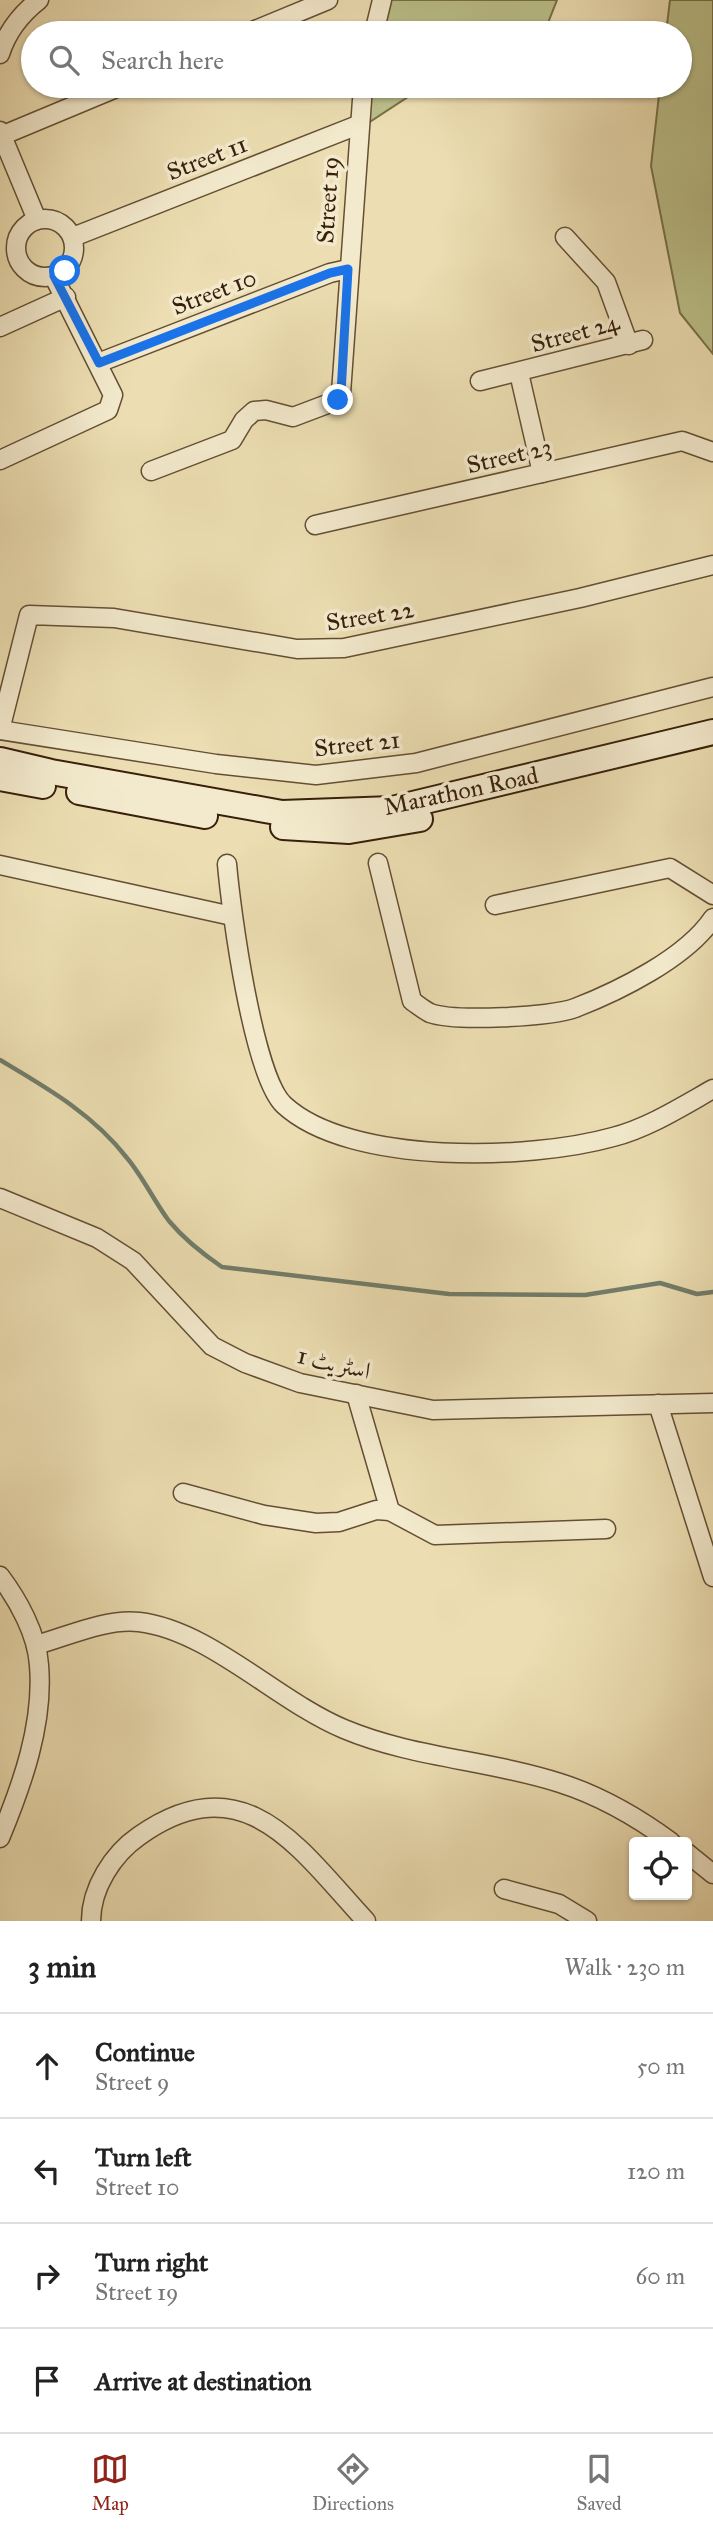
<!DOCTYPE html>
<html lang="en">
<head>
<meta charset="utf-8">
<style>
	:root { --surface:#fff; --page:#f6f6f6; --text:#222; --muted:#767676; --line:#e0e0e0; --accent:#8f2418 }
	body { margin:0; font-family:"IM FELL Great Primer",Amiri,serif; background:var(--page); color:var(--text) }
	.controls { position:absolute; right:21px; bottom:21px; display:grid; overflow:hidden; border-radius:7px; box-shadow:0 2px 5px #0004 }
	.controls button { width:63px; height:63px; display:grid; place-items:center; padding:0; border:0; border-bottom:2px solid var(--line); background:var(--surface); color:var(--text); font:35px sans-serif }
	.stop { position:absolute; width:21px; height:21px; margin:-16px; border:5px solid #1a73e8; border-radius:50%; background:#fff }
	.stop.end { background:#1a73e8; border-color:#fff; box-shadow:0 2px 7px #0008 }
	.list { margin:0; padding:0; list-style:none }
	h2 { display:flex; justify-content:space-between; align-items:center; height:91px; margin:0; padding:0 28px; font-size:30px }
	h2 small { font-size:23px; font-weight:400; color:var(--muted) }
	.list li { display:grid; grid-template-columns:46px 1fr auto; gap:21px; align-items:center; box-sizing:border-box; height:105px; padding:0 28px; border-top:2px solid var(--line) }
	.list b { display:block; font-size:26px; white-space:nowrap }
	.list p { margin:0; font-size:23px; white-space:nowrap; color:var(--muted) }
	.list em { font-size:23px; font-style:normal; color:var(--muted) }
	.icon { flex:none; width:38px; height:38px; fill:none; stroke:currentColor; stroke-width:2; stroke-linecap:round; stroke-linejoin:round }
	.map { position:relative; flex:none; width:713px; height:1921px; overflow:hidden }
	.search { position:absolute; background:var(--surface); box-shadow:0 2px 5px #0004; left:21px; right:21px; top:21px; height:77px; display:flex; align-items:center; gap:18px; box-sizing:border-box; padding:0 24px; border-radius:38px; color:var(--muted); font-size:26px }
	.sheet { height:511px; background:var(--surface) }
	nav { display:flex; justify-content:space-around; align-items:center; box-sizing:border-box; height:98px; border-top:2px solid var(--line); background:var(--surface); font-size:19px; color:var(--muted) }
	nav a { display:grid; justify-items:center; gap:4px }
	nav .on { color:var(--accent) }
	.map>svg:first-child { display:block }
	.green { fill:#bbc08a; stroke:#79704a; stroke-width:2 }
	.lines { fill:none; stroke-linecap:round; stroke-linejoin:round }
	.stream { stroke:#727d6b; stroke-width:4.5 }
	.street-casing { stroke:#644f34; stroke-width:21 }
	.secondary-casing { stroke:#371f0a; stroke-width:28 }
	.street { stroke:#f3eacd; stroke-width:18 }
	.secondary { stroke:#f3eacd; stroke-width:24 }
	.route { stroke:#1a73e8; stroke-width:9 }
	.labels { text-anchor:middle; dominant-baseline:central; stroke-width:7; stroke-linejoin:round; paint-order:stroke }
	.street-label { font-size:24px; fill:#371f0a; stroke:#f3eacd }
</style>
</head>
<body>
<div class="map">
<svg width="713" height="1921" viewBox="0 0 713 1921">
	<rect width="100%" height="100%" fill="#ecdeb2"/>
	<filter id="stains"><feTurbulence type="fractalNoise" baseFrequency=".00286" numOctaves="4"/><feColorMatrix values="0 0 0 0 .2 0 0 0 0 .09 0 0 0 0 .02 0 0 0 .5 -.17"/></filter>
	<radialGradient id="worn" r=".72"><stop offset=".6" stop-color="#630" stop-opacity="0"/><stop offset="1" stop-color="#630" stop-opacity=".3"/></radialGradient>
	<!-- green -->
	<g class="green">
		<polygon points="388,0 557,0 544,33 379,33"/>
		<polygon points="670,0 713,0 713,354 680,313 651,166 660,86 680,86 680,33 666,33"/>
		<polygon points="369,86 442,86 408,97 368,123"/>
	</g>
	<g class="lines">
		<!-- stream -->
		<path class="stream" d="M0,1060C47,1088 93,1114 127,1158C143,1177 154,1201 169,1221C184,1239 203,1254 222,1267L449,1294L585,1295L660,1283L697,1294L713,1292"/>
		<defs>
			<g id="street">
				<polyline points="248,33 328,0"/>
				<polyline points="374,33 382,0"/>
				<path d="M0,54C7,32 21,14 39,0"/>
				<polyline points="0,131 37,220"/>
				<polyline points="1,136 121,86"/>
				<circle cx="45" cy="248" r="29"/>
				<polyline points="73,237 358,125"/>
				<polyline points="565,237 606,282 629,345"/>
				<polyline points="0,327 66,297"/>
				<polyline points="98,363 330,273 348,269"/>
				<polyline points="519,373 542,473"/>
				<polyline points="480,381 643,340"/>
				<polyline points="0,460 108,410 113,395 54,277"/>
				<polyline points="151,471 232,440 244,420 254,411 266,410 293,417 338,400 341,393 363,86"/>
				<polyline points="315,525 682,441 713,452"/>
				<polyline points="0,730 29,615 114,618 297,649 344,648 580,598 713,565"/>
				<polyline points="0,730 216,764 316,775 416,763 713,687"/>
				<path d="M378,863L412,1001C418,1005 424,1010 430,1013C454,1022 551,1017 575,1008C619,991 686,958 713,918"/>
				<path d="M227,864C231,910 253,1076 284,1105C350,1166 531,1160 613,1137C648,1128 681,1107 713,1089"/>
				<polyline points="0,865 232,916"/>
				<polyline points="495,905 670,868 713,895"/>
				<polyline points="0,1198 97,1238 133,1261 212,1346 245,1363 300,1383 433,1410 713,1403"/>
				<polyline points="356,1394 390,1511"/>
				<polyline points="658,1404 713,1577"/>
				<polyline points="183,1493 264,1515 316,1523 339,1522 376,1510 390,1511 435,1535 606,1529"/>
				<path d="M0,1576C18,1600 37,1634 39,1665C44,1724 22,1785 0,1838"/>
				<path d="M36,1645C66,1637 106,1618 139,1622C209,1630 277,1701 344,1729C413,1758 489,1760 560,1783C601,1796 637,1817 671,1842"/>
				<polyline points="687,1853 713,1874"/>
				<polyline points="504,1889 559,1904 587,1921"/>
				<path d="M91,1921C91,1888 113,1854 139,1836C245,1761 300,1850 366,1921"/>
			</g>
			<g id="secondary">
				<polyline points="0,760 51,772 282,813 392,809 713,732"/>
				<polyline points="0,778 43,786"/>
				<polyline points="79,792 205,816"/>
				<polyline points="283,827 349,831 420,819"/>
			</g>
		</defs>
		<!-- street casing -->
		<use href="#street" class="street-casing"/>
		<!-- secondary casing -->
		<use href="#secondary" class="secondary-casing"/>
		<!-- street -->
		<use href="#street" class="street"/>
		<!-- secondary -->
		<use href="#secondary" class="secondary"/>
	</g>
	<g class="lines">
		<!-- route -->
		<polyline class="route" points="65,271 54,276 99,363 330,273 348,269 341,393 338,400"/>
	</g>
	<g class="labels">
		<!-- street labels -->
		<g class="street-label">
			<text transform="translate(207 158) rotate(-21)">Street 11</text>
			<text transform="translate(328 200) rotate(-86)">Street 19</text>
			<text transform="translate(214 292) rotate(-21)">Street 10</text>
			<text transform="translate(575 333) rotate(-15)">Street 24</text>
			<text transform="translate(509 456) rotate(-13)">Street 23</text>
			<text transform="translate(370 616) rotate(-9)">Street 22</text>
			<text transform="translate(357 744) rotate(-6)">Street 21</text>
			<text transform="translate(461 791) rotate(-12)">Marathon Road</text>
			<text transform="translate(334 1363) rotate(13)">اسٹریٹ 1</text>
		</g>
	</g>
	<rect width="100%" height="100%" filter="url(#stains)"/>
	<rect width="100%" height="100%" fill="url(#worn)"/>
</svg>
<div class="controls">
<button><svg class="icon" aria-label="locate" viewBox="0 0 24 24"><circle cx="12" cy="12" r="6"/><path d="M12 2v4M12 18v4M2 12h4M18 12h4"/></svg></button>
</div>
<div class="stop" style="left:65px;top:271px"></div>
<div class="stop end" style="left:338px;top:400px"></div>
<div class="search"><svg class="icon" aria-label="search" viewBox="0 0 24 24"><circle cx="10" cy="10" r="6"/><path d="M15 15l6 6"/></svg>Search here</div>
</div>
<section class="sheet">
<h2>3 min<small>Walk · 230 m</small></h2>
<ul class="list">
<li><svg class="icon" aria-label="ahead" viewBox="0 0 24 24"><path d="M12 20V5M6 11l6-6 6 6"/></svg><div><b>Continue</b><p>Street 9</p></div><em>50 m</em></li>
<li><svg class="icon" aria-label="left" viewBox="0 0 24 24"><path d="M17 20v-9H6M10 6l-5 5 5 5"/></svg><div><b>Turn left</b><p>Street 10</p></div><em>120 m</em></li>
<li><svg class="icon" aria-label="right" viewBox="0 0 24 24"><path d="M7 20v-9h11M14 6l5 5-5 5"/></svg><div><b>Turn right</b><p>Street 19</p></div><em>60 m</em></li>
<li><svg class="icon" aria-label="arrive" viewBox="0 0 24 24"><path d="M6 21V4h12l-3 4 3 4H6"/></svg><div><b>Arrive at destination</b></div></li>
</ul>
</section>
<nav>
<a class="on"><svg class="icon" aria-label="map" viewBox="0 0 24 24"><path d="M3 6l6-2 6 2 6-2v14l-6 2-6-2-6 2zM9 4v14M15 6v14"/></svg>Map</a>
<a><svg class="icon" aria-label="directions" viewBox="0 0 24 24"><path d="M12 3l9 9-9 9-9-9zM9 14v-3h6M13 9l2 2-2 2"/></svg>Directions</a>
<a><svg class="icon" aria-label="saved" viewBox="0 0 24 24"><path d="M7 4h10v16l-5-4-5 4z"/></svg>Saved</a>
</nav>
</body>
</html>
